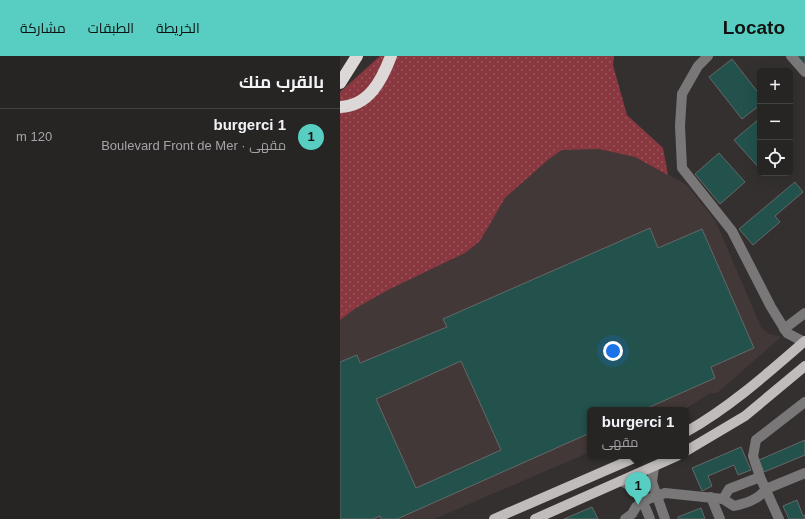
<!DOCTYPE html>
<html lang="ar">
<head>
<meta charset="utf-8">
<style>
	:root { --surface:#272424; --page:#2f2c2c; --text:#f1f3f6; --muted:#a4a4a6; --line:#434141; --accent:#57cec1 }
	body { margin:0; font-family:Helvetica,Cairo,sans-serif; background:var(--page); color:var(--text); direction:rtl }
	.controls { position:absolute; right:12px; top:12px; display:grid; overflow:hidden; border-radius:6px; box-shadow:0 4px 16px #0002 }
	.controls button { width:36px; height:36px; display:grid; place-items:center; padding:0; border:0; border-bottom:1px solid var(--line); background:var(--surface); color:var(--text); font:20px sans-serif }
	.you { position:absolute; left:273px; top:295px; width:14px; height:14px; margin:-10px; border:3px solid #fff; border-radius:50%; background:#1a73e8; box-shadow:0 0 0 6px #1a73e833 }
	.badge { display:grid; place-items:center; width:26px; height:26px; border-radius:50%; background:var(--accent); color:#111; font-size:13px; font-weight:700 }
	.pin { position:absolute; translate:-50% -33px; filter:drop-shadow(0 1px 2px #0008) }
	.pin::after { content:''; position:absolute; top:21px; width:14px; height:12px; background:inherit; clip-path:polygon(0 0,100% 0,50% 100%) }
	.popup { position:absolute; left:247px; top:351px; width:102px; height:52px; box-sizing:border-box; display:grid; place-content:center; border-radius:6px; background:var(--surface); filter:drop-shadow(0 1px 3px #0005); font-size:13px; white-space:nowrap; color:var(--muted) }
	.popup b { font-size:15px; color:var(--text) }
	.popup::after { content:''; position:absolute; left:50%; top:100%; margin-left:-8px; border:8px solid transparent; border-top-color:var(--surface) }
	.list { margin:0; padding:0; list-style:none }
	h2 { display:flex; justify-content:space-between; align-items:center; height:52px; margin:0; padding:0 16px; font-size:17px }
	h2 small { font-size:13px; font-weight:400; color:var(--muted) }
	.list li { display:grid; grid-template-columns:26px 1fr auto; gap:12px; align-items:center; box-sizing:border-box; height:56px; padding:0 16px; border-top:1px solid var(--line) }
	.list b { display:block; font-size:15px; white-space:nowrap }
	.list p { margin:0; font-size:13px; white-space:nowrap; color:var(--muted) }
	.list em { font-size:13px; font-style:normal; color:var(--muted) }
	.icon { flex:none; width:22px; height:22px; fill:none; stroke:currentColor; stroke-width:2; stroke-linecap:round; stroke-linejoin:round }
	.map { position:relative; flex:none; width:465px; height:463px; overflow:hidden; direction:ltr }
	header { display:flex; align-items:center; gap:24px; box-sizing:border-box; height:56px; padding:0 20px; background:var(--accent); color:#111 }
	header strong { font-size:19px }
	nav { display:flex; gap:22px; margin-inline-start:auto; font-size:14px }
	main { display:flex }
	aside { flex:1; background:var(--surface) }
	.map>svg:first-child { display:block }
	.built { fill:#433838 }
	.grass { fill:url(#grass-dots) }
	.building { fill:#23514c; stroke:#646868; fill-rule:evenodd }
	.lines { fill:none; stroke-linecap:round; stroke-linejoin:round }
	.minor { stroke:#797777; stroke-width:10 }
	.major { stroke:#c1bcbc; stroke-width:10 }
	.highway { stroke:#ddd8d8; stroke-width:12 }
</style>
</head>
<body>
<header>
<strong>Locato</strong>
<nav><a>الخريطة</a><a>الطبقات</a><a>مشاركة</a></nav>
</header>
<main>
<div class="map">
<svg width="465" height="463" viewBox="0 0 465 463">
	<defs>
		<pattern id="grass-dots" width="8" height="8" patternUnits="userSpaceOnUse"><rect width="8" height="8" fill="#893840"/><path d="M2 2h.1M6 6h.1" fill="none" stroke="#99545b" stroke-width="1.8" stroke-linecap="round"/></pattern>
	</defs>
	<rect width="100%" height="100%" fill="#343030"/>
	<!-- built -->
	<polygon class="built" points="259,93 295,101 347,129 375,164 421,271 429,278 441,281 377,337 370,337 344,354 250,354 250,396 94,463 0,463 0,264 16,252 50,233 125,197 140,185 165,142 209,103 222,94"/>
	<!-- grass -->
	<polygon class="grass" points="40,0 274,0 273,9 287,59 323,92 328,119 295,101 259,93 222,94 209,103 165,142 140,185 125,197 50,233 16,252 0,264 0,36"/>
	<!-- building -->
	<g class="building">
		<polygon points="457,0 465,0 465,9"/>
		<polygon points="392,3 420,39 420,49 402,63 369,21"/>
		<polygon points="419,63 420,64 420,113 394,84"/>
		<polygon points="379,97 405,126 380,148 355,118"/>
		<polygon points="455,126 463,136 435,160 440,166 413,189 399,173"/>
		<path d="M310,172L318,192L362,173L414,292L371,311L375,322L303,354H250V377L57,463H41L40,460L33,463H0V306L17,299L20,307L107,271L103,263ZM121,305L161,394L76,432L36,343Z"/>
		<polygon points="465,384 465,399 424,416 419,404"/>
		<polygon points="401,391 411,414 398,419 394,409 368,420 372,430 362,435 352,412"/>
		<polygon points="457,444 463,460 465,459 465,463 449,463 443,450"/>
		<polygon points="252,451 258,463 224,463"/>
		<polygon points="361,452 365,463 338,463 338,461"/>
	</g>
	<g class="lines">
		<!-- minor -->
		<g class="minor">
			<polyline points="368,0 358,10 342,38 340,70 342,112 392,175 431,251 447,277 464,286"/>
			<polyline points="451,0 465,16"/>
			<polyline points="444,273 465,257"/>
			<polyline points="314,411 312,426 325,463"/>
			<polyline points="420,421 413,400 416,384 465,346"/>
			<path d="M281,425C299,433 303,445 310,463"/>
			<polyline points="371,441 380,463"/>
			<polyline points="383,443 389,433 420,421 439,463"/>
			<path d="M285,463L292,458L296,451L303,445L325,437L383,443L394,450C406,447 418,444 426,433L465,417"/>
		</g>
		<!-- major -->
		<g class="major">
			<path d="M346,376C390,351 427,318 465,285"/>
			<polyline points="346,395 405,360 465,310"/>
			<polyline points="154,463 299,400"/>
			<polyline points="195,463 337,400"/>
		</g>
		<!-- highway -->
		<g class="highway">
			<polyline points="0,27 17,0"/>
			<path d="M0,51C29,50 42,24 51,0"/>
		</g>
	</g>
</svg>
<div class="controls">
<button>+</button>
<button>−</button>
<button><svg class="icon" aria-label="locate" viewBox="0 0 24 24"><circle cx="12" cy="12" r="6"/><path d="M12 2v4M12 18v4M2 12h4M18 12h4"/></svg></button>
</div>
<div class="you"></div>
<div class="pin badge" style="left:298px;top:449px">1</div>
<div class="popup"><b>burgerci 1</b>مقهى</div>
</div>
<aside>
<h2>بالقرب منك<small></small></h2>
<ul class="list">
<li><span class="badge">1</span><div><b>burgerci 1</b><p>مقهى · Boulevard Front de Mer</p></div><em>120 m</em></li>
</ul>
</aside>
</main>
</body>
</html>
